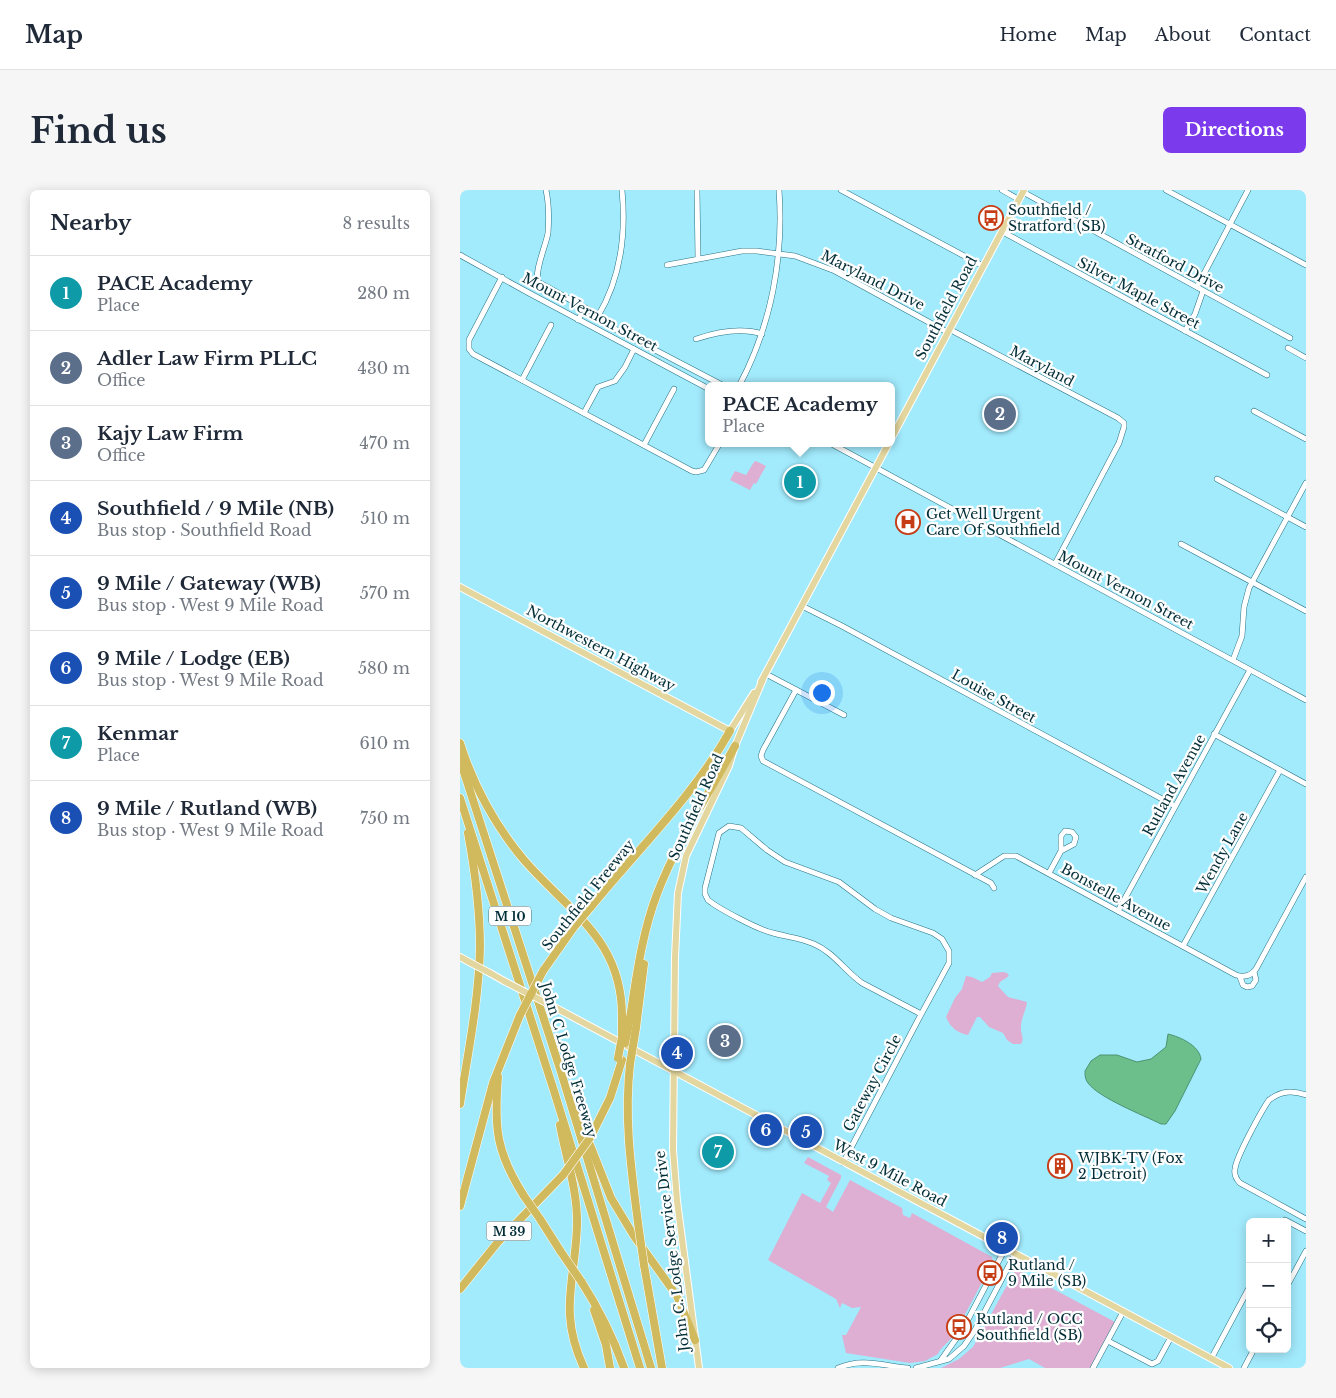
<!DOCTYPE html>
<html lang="en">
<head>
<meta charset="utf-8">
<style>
	:root { --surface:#fff; --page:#f6f6f7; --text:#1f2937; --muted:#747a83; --line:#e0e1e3; --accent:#7c3aed }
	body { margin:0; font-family:"Libre Baskerville",serif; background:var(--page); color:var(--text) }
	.controls { position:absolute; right:15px; bottom:15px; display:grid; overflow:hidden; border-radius:8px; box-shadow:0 2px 12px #0003 }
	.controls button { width:45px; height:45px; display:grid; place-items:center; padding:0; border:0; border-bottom:1px solid var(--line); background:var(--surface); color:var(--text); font:25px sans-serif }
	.you { position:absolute; left:361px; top:502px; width:18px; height:18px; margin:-12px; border:4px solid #fff; border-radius:50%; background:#1a73e8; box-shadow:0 0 0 8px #1a73e833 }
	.badge { display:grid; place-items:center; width:32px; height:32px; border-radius:50%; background:var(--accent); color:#fff; font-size:16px; font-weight:700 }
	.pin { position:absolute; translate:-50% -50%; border:2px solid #fff; box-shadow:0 1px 5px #0006 }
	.popup { position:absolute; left:245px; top:192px; width:190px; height:65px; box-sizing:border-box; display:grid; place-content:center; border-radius:8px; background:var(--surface); filter:drop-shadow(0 1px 4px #0005); font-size:16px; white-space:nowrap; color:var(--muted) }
	.popup b { font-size:19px; color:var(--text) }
	.popup::after { content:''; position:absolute; left:50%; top:100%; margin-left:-10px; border:10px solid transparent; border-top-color:var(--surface) }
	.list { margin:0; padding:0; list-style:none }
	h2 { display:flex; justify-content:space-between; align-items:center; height:65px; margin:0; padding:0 20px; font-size:21px }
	h2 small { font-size:16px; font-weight:400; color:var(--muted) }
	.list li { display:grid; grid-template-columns:32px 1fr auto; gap:15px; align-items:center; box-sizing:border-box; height:75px; padding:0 20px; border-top:1px solid var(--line) }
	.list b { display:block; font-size:19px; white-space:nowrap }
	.list p { margin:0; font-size:16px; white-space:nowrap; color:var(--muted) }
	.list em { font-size:16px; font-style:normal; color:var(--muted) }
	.icon { flex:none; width:28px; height:28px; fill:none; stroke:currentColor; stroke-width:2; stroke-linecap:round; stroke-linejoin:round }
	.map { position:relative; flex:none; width:846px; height:1178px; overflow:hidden; border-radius:8px }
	header { display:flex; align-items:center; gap:30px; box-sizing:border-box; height:70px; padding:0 25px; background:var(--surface); border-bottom:1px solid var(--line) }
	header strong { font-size:24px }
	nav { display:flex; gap:28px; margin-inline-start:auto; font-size:18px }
	.intro { display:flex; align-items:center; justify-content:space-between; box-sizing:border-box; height:120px; padding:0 30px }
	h1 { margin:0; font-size:35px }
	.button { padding:12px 22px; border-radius:8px; background:var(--accent); color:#fff; font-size:18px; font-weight:700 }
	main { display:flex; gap:30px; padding:0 30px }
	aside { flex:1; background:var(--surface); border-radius:8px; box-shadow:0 2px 12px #0003 }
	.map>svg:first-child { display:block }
	.green { fill:#deafd2 }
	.water { fill:#6cbe8b; stroke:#4c9372 }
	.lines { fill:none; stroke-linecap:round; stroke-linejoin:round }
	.minor-casing { stroke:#267283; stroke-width:6 }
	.major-casing { stroke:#fff; stroke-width:8 }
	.highway-casing { stroke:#fff; stroke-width:9 }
	.minor { stroke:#fff; stroke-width:5 }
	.major { stroke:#e3d69e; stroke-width:6 }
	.highway { stroke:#d1ba5d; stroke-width:8 }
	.major-bridge-casing { stroke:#fff; stroke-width:8; stroke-linecap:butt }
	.highway-bridge-casing { stroke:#fff; stroke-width:9; stroke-linecap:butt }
	.major-bridge { stroke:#e3d69e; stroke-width:6 }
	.highway-bridge { stroke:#d1ba5d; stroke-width:8 }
	.labels { text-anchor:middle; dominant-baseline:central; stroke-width:4.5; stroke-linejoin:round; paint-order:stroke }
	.shield { fill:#fefefe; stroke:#4e6c73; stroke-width:1 }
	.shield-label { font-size:12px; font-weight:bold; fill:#022e38 }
	.poi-label { font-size:14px; fill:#022e38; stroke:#fefefe; text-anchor:start }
	.street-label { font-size:14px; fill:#022e38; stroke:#fefefe }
</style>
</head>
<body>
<header>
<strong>Map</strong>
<nav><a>Home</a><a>Map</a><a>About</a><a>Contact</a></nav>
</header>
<div class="intro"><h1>Find us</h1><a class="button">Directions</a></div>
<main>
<aside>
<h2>Nearby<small>8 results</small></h2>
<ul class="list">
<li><span class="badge" style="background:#0f9aa8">1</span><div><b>PACE Academy</b><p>Place</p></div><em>280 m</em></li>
<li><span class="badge" style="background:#5c6f8a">2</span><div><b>Adler Law Firm PLLC</b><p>Office</p></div><em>430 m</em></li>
<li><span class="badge" style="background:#5c6f8a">3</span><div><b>Kajy Law Firm</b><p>Office</p></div><em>470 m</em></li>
<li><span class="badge" style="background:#1a4fb4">4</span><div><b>Southfield / 9 Mile (NB)</b><p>Bus stop · Southfield Road</p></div><em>510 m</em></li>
<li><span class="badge" style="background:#1a4fb4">5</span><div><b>9 Mile / Gateway (WB)</b><p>Bus stop · West 9 Mile Road</p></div><em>570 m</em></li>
<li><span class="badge" style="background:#1a4fb4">6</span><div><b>9 Mile / Lodge (EB)</b><p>Bus stop · West 9 Mile Road</p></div><em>580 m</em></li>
<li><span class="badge" style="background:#0f9aa8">7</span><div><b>Kenmar</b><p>Place</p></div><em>610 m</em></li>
<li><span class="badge" style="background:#1a4fb4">8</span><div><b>9 Mile / Rutland (WB)</b><p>Bus stop · West 9 Mile Road</p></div><em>750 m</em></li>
</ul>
</aside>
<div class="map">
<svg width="846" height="1178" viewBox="0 0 846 1178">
	<rect width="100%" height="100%" fill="#a2ebfd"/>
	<!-- green -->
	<g class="green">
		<polygon points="296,271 306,276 296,294 294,293 290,300 270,290 275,281 286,285 294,272"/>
		<path d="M543,782L547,783L549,786L540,792L538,796L548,807L567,812C566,821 561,828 561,837C560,844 565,847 561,854H553L547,850L543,843L529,837L520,827H517L508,845C497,843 490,837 486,827L495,808L502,799L506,786L512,787L522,792L530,787L532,783Z"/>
		<path d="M348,967L381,985V988L366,1017L373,1022L390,990L442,1018L443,1025L450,1028L452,1023L532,1067L533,1072L494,1145C490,1151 480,1158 478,1164L465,1171L450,1173L386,1163L382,1145H386L401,1117L392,1118L382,1113L380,1118L376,1109L308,1070L342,1003L360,1013L371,993L367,990L369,986L344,973Z"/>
		<polygon points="556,1079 655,1132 630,1178 585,1178 569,1169 540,1178 481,1178 499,1169 513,1157"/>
	</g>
	<!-- water -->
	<path class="water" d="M708,844C720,847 739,855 741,869L715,921L706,934H701C683,925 639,908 628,893C625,889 625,885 625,881L631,871L640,865H657L677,872L691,869L706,857Z"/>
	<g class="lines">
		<defs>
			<g id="minor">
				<path d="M86,0C89,14 89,29 88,43C86,55 74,82 78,92L129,120L155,139L264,196"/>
				<polyline points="237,0 238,68"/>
				<polyline points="381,0 523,76"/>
				<polyline points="542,0 558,9"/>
				<polyline points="706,0 846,75"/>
				<polyline points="563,2 830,148"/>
				<polyline points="541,41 807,185"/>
				<polyline points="0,65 67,102 249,199"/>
				<polyline points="207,75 282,61 297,61 335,66 375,81 487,142"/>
				<polyline points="42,87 9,150 9,159 13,164 232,281 236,282 244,280 260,253"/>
				<polyline points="737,97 788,0"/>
				<path d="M138,126C161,88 166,43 162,0"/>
				<polyline points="118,130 125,118"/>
				<polyline points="489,139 658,228 664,233 664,237 659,253 595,374"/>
				<polyline points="725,141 735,124 743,101"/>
				<path d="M236,149C257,142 280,137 302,144"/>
				<polyline points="828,158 846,168"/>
				<polyline points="62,190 91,135"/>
				<path d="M279,196C311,136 324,68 319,0"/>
				<polyline points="794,221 846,249"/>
				<polyline points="124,223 138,197 155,191 165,177 174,159"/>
				<polyline points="370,253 846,510"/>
				<polyline points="184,255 214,199"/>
				<polyline points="757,289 846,337"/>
				<polyline points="721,354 846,421"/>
				<polyline points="342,416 382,436 715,616"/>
				<polyline points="773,470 782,446 784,417 789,398 846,293"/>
				<polyline points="306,484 384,525"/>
				<polyline points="336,500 303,560 301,566 303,571 531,693 534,698"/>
				<polyline points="754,544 846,594"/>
				<polyline points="589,683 601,661 614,654 616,647 612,642 605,641 601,646 601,661"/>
				<path d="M515,685L544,666H556L776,785C785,788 791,786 796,779L846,687"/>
				<polyline points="658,721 790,480"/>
				<polyline points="723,756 820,580"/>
				<polyline points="780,787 783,795 787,797 792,796 796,790 794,782"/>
				<path d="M846,905C832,900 821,901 809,910C802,920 776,967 775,979C774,984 776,989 780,993L846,1029"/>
				<path d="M383,973L457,832L489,773V761L482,749L473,743L431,728L415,719L379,692L325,672L307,660L281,638L269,636L259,643L245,698V704L248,710C259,719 299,740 313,743C327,747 341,748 354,754C373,762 385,781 402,793L461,824"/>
				<polyline points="824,1032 825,1030 846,1041"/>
				<polyline points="827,1096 846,1061"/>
				<polyline points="648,1151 692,1174 698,1171 711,1147"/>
				<polyline points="751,1169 790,1096"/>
				<polyline points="481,1170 503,1139 545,1059"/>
				<path d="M378,1178C403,1167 423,1176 448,1178"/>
				<polyline points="456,1178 489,1169 504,1156 515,1140 555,1064"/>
				<polyline points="633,1178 663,1122"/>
				<polyline points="784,1178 794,1159"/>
			</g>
			<g id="major">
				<polyline points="431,249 564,0"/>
				<polyline points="0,397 270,541 294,503"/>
				<polyline points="301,492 429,253"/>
				<polyline points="0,767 11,773"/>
				<polyline points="30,783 44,791"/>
				<polyline points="96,818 769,1178"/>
				<polyline points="239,1178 217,1011 213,960 215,767 218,703 226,666 269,576 275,556 303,489"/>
			</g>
			<g id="highway">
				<path d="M0,553C13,595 36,637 64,670C111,724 164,750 162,831"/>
				<polyline points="0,570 101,882 191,1178"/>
				<polyline points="0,608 94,901 180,1178"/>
				<path d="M130,718C178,659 233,607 270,541"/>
				<polyline points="83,781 114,737"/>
				<path d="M169,834C176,791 181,746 197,704C216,654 249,603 275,556"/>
				<polyline points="176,838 184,774"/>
				<path d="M170,874C164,929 171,978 178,1033"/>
				<path d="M38,887C34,938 36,962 64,1006"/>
				<path d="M0,914C8,862 19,810 20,757C20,719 15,681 8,643"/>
				<polyline points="117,922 151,1008 174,1046 217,1106 235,1150"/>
				<polyline points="139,930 150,908 162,870"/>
				<path d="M100,935C106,968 118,1001 117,1036C115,1092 98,1122 124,1178"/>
				<polyline points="0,1016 33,893 60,825"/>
				<polyline points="80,1029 101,1062"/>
				<polyline points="184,1075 202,1178"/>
				<path d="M121,1091C139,1119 153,1147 164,1178"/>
				<polyline points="0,1099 38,1052 103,985"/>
				<polyline points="134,1120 146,1155 150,1178"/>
			</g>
		</defs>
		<!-- minor casing -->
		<use href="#minor" class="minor-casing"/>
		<!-- major casing -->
		<use href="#major" class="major-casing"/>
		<!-- highway casing -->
		<use href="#highway" class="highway-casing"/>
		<!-- minor -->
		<use href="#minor" class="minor"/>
		<!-- major -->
		<use href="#major" class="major"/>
		<!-- highway -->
		<use href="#highway" class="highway"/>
		<defs>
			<g id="major-bridge">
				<polyline points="11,773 30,783"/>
				<polyline points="44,791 96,818"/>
			</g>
			<g id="highway-bridge">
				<polyline points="114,737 130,718"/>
				<polyline points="60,825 83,781"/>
				<polyline points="165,853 169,834"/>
				<polyline points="158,868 162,847 162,831"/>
				<polyline points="170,874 176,838"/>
				<polyline points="103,985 130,948 139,930"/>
				<polyline points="64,1006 80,1029"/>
				<polyline points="178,1033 184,1075"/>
				<polyline points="101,1062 121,1091"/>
			</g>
		</defs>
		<!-- major-bridge casing -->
		<use href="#major-bridge" class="major-bridge-casing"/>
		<!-- highway-bridge casing -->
		<use href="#highway-bridge" class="highway-bridge-casing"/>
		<!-- major-bridge -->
		<use href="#major-bridge" class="major-bridge"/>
		<!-- highway-bridge -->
		<use href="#highway-bridge" class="highway-bridge"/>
	</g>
	<!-- icons -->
	<defs>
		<symbol id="bus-ring" viewBox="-11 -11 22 22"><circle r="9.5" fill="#fefefe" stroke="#c63d15" stroke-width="1.5"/><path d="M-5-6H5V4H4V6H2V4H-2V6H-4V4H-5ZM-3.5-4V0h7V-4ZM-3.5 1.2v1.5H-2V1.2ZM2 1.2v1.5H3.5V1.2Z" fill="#c63d15"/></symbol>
		<symbol id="hospital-ring" viewBox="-11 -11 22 22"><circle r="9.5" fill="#fefefe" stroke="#c63d15" stroke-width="1.5"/><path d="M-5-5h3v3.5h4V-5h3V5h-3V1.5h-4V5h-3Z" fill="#c63d15"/></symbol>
		<symbol id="building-ring" viewBox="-11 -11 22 22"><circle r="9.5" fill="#fefefe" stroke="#c63d15" stroke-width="1.5"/><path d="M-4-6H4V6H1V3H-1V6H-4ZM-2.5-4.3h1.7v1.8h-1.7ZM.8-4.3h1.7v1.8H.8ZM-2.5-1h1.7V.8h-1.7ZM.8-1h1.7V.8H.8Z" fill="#c63d15"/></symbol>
	</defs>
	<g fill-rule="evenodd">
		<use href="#bus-ring" x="517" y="14" width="28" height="28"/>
		<use href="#hospital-ring" x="434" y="318" width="28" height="28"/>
		<use href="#building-ring" x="586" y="962" width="28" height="28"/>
		<use href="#bus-ring" x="516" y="1069" width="28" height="28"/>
		<use href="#bus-ring" x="485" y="1123" width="28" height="28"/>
	</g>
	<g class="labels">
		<!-- shield labels -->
		<g class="shield">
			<rect x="29" y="716.5" width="42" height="19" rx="4"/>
			<rect x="26.5" y="1031.5" width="45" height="19" rx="4"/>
		</g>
		<g class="shield-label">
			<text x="50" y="726">M 10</text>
			<text x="49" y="1041">M 39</text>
		</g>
		<!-- poi labels -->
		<g class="poi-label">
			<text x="548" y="20">Southfield /<tspan x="548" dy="16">Stratford (SB)</tspan></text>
			<text x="466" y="324">Get Well Urgent<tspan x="466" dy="16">Care Of Southfield</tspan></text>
			<text x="618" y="968">WJBK-TV (Fox<tspan x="618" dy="16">2 Detroit)</tspan></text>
			<text x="548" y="1075">Rutland /<tspan x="548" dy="16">9 Mile (SB)</tspan></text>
			<text x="516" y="1129">Rutland / OCC<tspan x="516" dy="16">Southfield (SB)</tspan></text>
		</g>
		<!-- street labels -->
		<g class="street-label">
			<text transform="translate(715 73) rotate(28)">Stratford Drive</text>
			<text transform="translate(413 90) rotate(27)">Maryland Drive</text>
			<text transform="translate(679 103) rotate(28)">Silver Maple Street</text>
			<text transform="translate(486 118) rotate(-62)">Southfield Road</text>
			<text transform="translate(130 122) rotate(28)">Mount Vernon Street</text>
			<text transform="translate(582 176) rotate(28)">Maryland</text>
			<text transform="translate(666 400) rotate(28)">Mount Vernon Street</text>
			<text transform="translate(141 458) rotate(28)">Northwestern Highway</text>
			<text transform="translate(534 506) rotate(29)">Louise Street</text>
			<text transform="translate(714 595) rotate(-61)">Rutland Avenue</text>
			<text transform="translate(236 617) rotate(-66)">Southfield Road</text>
			<text transform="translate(762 663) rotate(-61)">Wendy Lane</text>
			<text transform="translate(128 705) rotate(-51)">Southfield Freeway</text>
			<text transform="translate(656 707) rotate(29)">Bonstelle Avenue</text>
			<text transform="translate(109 870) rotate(73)">John C Lodge Freeway</text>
			<text transform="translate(412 893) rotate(-62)">Gateway Circle</text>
			<text transform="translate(430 983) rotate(28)">West 9 Mile Road</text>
			<text transform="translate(212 1061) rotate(-97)">John C. Lodge Service Drive</text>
		</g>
	</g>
</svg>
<div class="controls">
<button>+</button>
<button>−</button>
<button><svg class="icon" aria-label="locate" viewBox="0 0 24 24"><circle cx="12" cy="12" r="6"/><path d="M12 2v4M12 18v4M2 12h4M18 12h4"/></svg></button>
</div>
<div class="you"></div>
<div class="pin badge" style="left:340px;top:292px;background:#0f9aa8">1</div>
<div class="popup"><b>PACE Academy</b>Place</div>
<div class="pin badge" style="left:540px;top:224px;background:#5c6f8a">2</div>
<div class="pin badge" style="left:265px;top:851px;background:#5c6f8a">3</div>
<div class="pin badge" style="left:217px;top:863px;background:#1a4fb4">4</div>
<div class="pin badge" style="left:346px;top:942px;background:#1a4fb4">5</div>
<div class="pin badge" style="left:306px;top:940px;background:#1a4fb4">6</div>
<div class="pin badge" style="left:258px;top:962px;background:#0f9aa8">7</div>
<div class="pin badge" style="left:542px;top:1048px;background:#1a4fb4">8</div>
</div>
</main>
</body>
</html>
